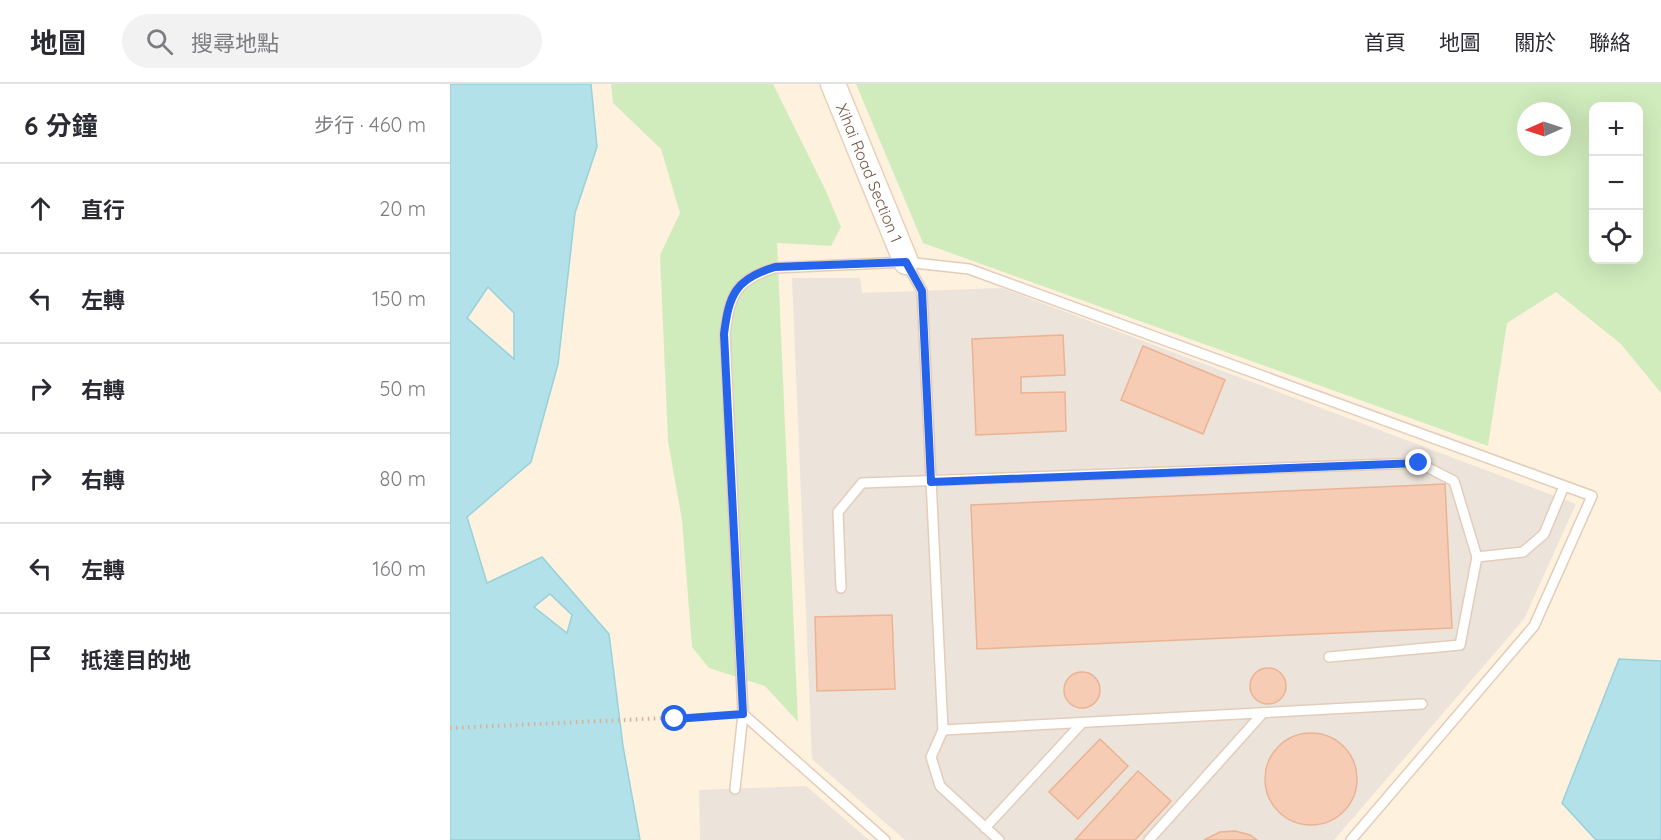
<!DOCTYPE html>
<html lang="zh-TW">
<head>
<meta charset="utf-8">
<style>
	:root { --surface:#fff; --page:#f2f2f3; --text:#2b2b33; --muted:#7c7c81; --line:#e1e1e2 }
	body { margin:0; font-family:Quicksand,"Noto Sans TC",sans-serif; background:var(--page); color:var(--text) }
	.controls { position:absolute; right:18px; top:18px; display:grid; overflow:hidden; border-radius:12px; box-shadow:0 6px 24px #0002 }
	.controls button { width:54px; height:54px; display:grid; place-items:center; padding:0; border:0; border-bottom:2px solid var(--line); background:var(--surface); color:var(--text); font:30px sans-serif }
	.compass { position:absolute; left:1067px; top:18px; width:54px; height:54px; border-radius:50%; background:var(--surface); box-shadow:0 6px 24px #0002; rotate:267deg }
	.stop { position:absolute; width:18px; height:18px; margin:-14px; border:4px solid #2563eb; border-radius:50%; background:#fff }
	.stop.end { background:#2563eb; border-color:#fff; box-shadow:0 2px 6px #0008 }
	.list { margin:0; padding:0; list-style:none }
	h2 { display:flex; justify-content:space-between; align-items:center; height:78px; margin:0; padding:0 24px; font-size:26px }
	h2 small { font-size:20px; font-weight:400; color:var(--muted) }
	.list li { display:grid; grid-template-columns:39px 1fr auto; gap:18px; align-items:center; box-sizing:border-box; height:90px; padding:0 24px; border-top:2px solid var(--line) }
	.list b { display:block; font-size:22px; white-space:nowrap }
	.list em { font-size:20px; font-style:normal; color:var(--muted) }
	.icon { flex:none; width:33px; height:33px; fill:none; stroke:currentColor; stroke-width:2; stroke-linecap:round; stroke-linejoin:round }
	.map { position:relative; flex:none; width:1211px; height:756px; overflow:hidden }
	header { display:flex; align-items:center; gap:36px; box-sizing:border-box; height:84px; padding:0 30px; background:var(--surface); border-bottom:2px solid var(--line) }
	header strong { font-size:28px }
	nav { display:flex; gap:33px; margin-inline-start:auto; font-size:21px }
	.search { width:420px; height:54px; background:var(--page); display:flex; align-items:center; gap:15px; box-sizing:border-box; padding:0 21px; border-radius:33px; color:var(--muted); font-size:22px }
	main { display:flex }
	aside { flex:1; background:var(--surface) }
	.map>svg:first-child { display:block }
	.industrial { fill:#ece3db }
	.green { fill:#d0ecbc; fill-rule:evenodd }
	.water { fill:#b2e1e9; stroke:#97d1db; stroke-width:1.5; fill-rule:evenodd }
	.building { fill:#f6cdb4; stroke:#eab393; stroke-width:1.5 }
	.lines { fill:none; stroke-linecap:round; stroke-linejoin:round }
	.lane-casing { stroke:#e3cdba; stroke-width:12 }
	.secondary-casing { stroke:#ead0b9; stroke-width:27 }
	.path { stroke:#dab197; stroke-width:4; stroke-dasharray:1.5 4.5; stroke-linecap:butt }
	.lane { stroke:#fff; stroke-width:9 }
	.secondary { stroke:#fff; stroke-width:24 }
	.route { stroke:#2563eb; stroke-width:8 }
	.labels { text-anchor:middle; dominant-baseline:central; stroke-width:4.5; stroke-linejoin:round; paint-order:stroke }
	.street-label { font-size:16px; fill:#765644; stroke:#fff5e6 }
</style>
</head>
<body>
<header>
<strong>地圖</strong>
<div class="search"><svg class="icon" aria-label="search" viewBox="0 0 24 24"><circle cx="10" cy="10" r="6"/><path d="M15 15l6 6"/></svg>搜尋地點</div>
<nav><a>首頁</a><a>地圖</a><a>關於</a><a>聯絡</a></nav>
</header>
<main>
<aside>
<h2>6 分鐘<small>步行 · 460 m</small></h2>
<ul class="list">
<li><svg class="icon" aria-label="ahead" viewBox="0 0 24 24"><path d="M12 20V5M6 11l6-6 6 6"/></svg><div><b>直行</b></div><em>20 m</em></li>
<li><svg class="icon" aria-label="left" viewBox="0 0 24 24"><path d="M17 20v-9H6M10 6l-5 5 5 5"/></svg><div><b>左轉</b></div><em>150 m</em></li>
<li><svg class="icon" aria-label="right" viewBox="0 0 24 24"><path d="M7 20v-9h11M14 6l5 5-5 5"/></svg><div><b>右轉</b></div><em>50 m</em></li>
<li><svg class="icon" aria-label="right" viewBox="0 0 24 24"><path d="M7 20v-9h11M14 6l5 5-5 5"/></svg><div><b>右轉</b></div><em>80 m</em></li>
<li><svg class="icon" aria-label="left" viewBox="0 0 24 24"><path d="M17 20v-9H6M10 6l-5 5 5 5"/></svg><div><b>左轉</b></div><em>160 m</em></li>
<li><svg class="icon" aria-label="arrive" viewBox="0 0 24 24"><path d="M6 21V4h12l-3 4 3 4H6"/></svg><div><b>抵達目的地</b></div></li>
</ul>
</aside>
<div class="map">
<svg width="1211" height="756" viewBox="0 0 1211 756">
	<rect width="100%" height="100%" fill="#fef1de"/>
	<!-- industrial -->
	<g class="industrial">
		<polygon points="342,194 410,194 412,209 552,204 1126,420 1074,535 884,756 455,756 362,675"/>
		<polygon points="356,702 419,756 250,756 249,706"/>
	</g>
	<!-- green -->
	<g class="green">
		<polygon points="161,0 323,0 376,107 391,143 381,162 327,159 348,638 315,602 259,584 242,563 232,436 218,357 210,171 230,129 211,65 163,19"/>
		<path d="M406,0H1211V309L1171,260L1106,208L1057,239L1038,362L473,159ZM1144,22H1188V176H1144ZM1076,27H1112V63H1076Z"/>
	</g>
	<!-- water -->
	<g class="water">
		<path d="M0,0H141L147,63L125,129L108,280L81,378L17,433L37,499L92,473L159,550L173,662L190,756H0ZM38,203L64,229V275L17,234ZM100,510L122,531L117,549L84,523Z"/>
		<polygon points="1169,575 1211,577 1211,756 1146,756 1112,719"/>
	</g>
	<!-- building -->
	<g class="building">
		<polygon points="613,251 615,291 571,293 571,309 615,308 616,347 526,351 522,255"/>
		<polygon points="693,262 775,296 753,350 671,316"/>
		<polygon points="995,400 1002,544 527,565 521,421"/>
		<polygon points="442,531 445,605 367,607 365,533"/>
		<circle cx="818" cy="602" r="18"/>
		<circle cx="632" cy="606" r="18"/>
		<circle cx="861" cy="695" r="46"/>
		<polygon points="650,655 678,682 628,735 599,708"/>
		<polygon points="688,687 721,717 685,756 625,756"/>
		<polygon points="785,747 800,751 807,756 754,756 770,748"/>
	</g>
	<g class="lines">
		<defs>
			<g id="lane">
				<polyline points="456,178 472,207 493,646 972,620"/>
				<polyline points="1027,473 1073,468 1094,450 1114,402"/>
				<polyline points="391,504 388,428 412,399 969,379 1004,397 1027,473 1010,561 879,573"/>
				<polyline points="493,646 481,673 490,702 549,756"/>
				<polyline points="285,705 293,630"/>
				<polyline points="535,744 632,639"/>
				<path d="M435,756L293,630L275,250C280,211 285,196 325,184L456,178L519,185L1142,412L1084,542L901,756"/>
				<polyline points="699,756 813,629"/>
			</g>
			<g id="secondary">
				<path id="s1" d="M383,0L456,178"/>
			</g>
		</defs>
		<!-- lane casing -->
		<use href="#lane" class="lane-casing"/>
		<!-- secondary casing -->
		<use href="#secondary" class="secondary-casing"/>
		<!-- path -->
		<polyline class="path" points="0,644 281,631"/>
		<!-- lane -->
		<use href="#lane" class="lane"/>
		<!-- secondary -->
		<use href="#secondary" class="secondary"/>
	</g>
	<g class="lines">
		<!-- route -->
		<path class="route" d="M225,635L293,630L274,250C279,211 285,195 325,183L456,178L472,207L481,398L969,379"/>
	</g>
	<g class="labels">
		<!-- street labels -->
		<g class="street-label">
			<text stroke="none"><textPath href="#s1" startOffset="96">Xihai Road Section 1</textPath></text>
		</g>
	</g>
</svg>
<div class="controls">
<button>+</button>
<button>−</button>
<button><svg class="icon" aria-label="locate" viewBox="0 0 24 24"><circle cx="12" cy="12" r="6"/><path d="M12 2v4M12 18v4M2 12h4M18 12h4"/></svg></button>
</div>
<svg class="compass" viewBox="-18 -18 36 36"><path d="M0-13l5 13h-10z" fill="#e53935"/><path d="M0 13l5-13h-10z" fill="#7c7c81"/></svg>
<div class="stop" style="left:225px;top:635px"></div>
<div class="stop end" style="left:969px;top:379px"></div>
</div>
</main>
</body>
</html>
